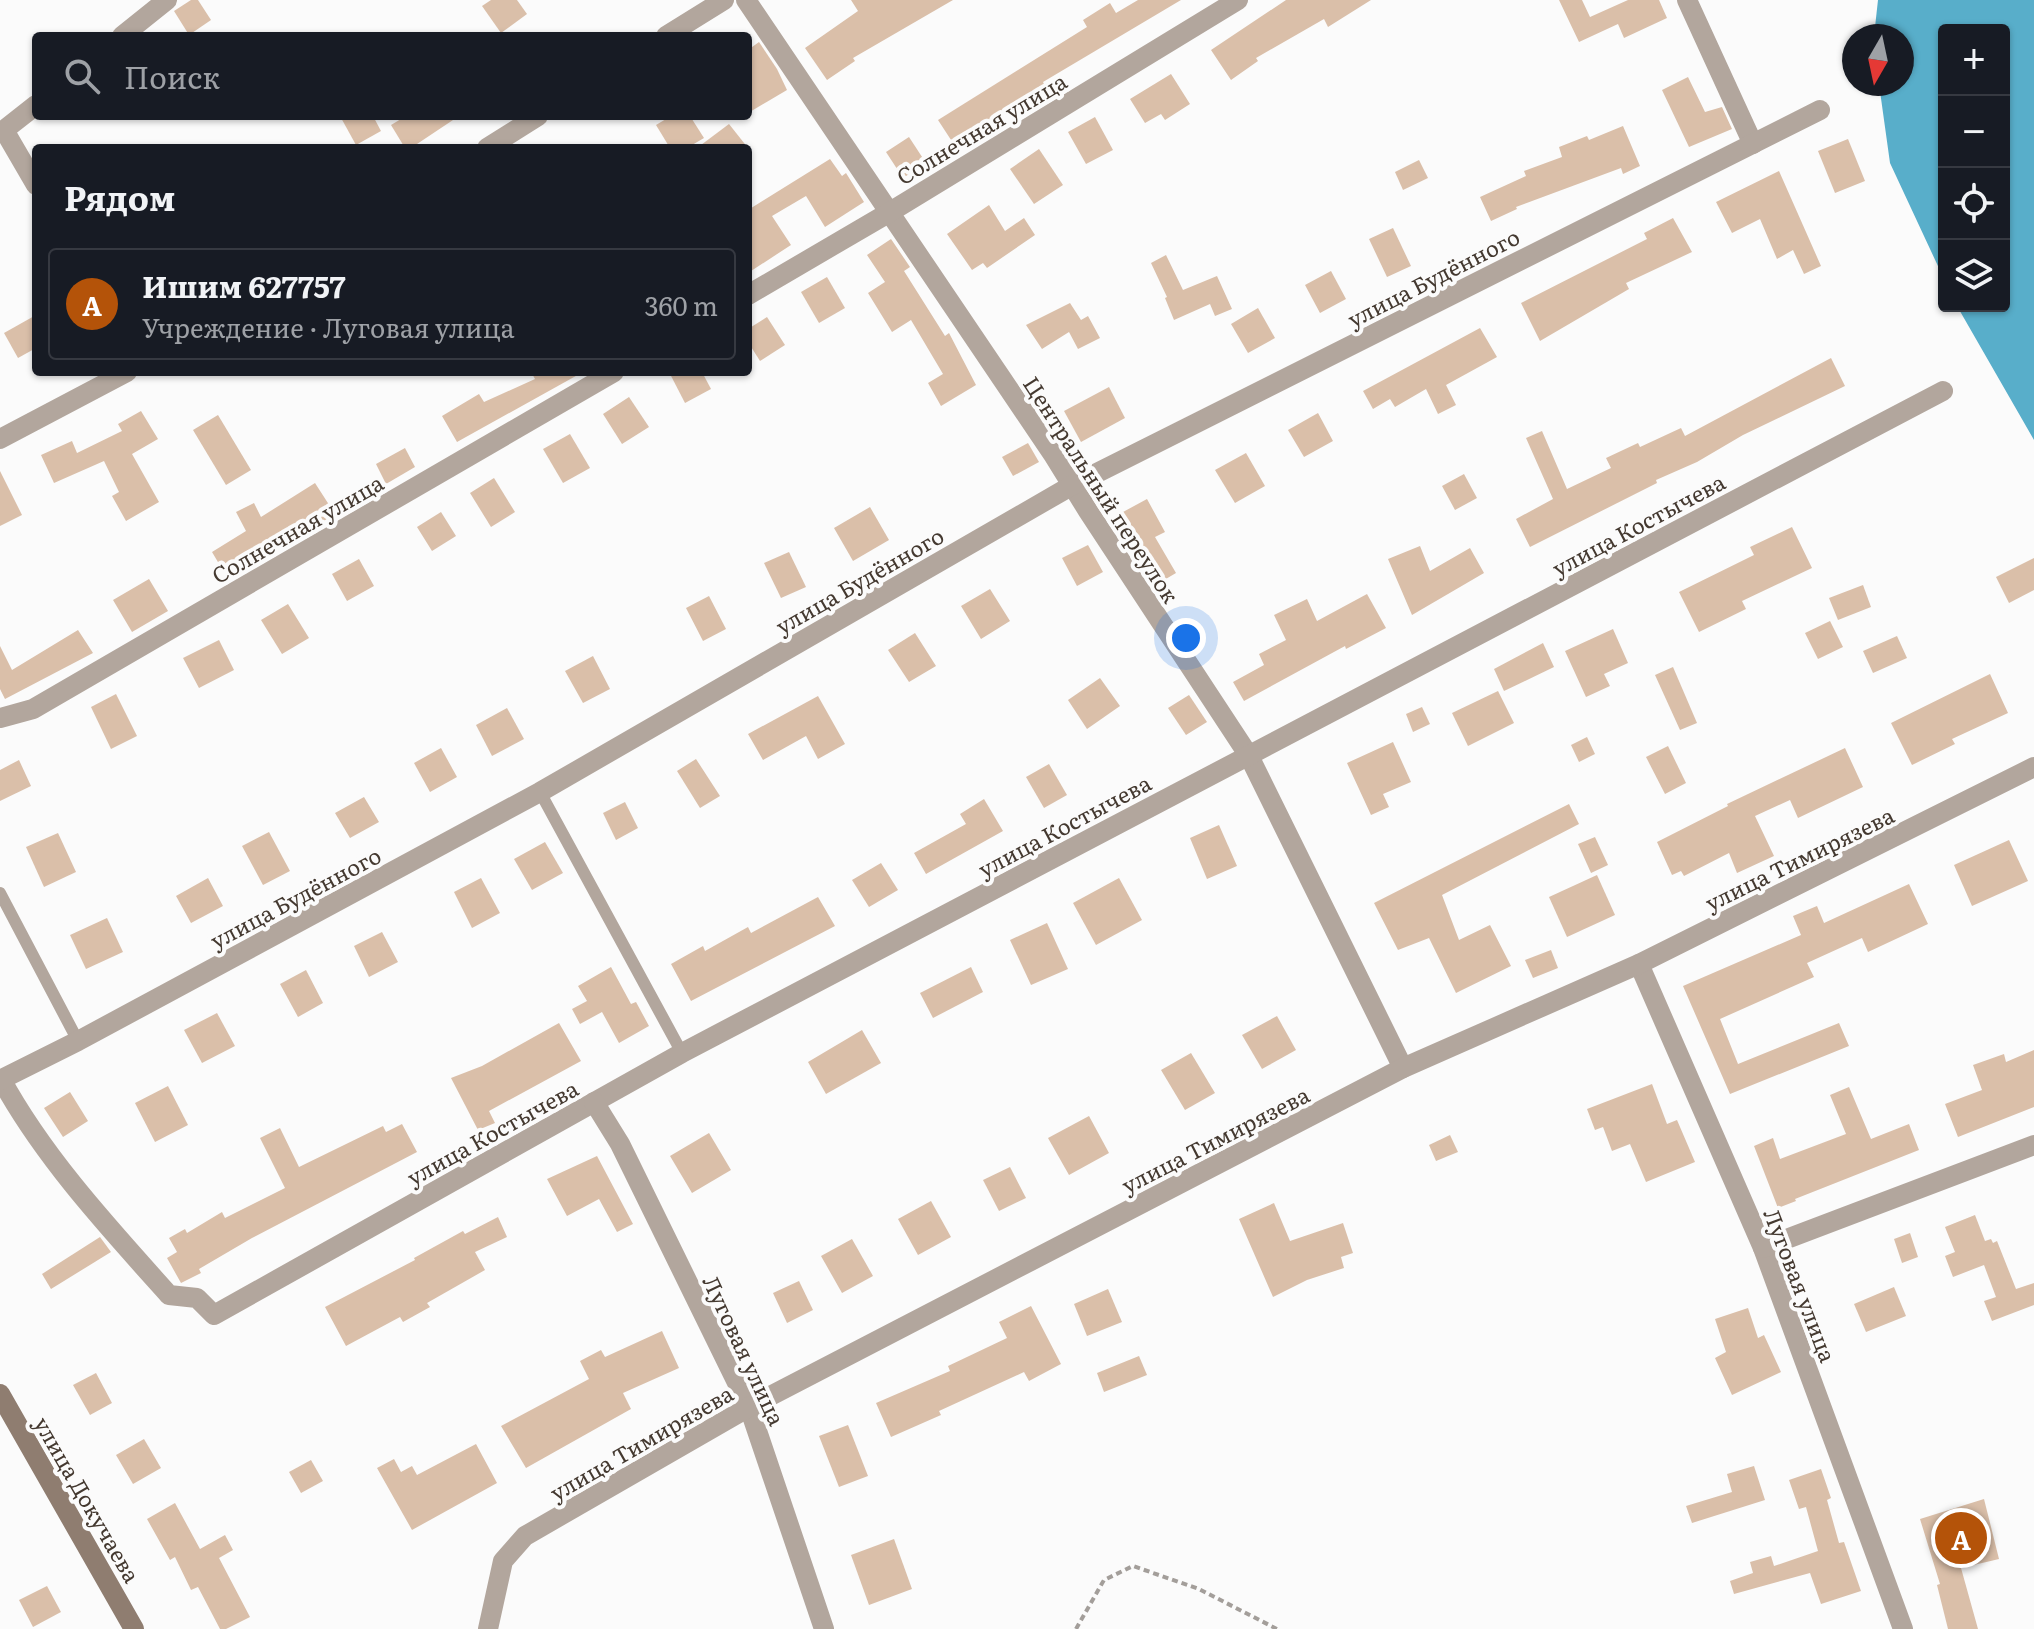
<!DOCTYPE html>
<html lang="ru">
<head>
<meta charset="utf-8">
<style>
	:root { --surface:#171b24; --page:#242831; --text:#f1f3f6; --muted:#9ea1a6; --line:#363941; --accent:#b45309 }
	body { margin:0; font-family:Literata,serif; background:var(--page); color:var(--text) }
	.controls { position:absolute; right:24px; top:24px; display:grid; overflow:hidden; border-radius:8px; box-shadow:0 2px 6px #0004 }
	.controls button { width:72px; height:72px; display:grid; place-items:center; padding:0; border:0; border-bottom:2px solid var(--line); background:var(--surface); color:var(--text); font:40px sans-serif }
	.compass { position:absolute; left:1842px; top:24px; width:72px; height:72px; border-radius:50%; background:var(--surface); box-shadow:0 2px 6px #0004; rotate:189deg }
	.you { position:absolute; left:1186px; top:638px; width:28px; height:28px; margin:-20px; border:6px solid #fff; border-radius:50%; background:#1a73e8; box-shadow:0 0 0 12px #1a73e833 }
	.badge { display:grid; place-items:center; width:52px; height:52px; border-radius:50%; background:var(--accent); color:#fff; font-size:26px; font-weight:700 }
	.pin { position:absolute; translate:-50% -50%; border:4px solid #fff; box-shadow:0 2px 8px #0006 }
	.list { margin:0; padding:0; list-style:none }
	h2 { display:flex; justify-content:space-between; align-items:center; height:104px; margin:0; padding:0 32px; font-size:34px }
	h2 small { font-size:26px; font-weight:400; color:var(--muted) }
	.list li { display:grid; grid-template-columns:52px 1fr auto; gap:24px; align-items:center; box-sizing:border-box; height:112px; margin:0 16px 16px; padding:0 16px; border:2px solid var(--line); border-radius:8px }
	.list b { display:block; font-size:30px; white-space:nowrap }
	.list p { margin:0; font-size:26px; white-space:nowrap; color:var(--muted) }
	.list em { font-size:26px; font-style:normal; color:var(--muted) }
	.icon { flex:none; width:44px; height:44px; fill:none; stroke:currentColor; stroke-width:2; stroke-linecap:round; stroke-linejoin:round }
	.map { position:relative; flex:none; width:2034px; height:1629px; overflow:hidden }
	.search { position:absolute; background:var(--surface); box-shadow:0 2px 6px #0004; left:32px; top:32px; width:720px; height:88px; display:flex; align-items:center; gap:20px; box-sizing:border-box; padding:0 28px; border-radius:8px; color:var(--muted); font-size:30px }
	.panel { position:absolute; background:var(--surface); box-shadow:0 2px 6px #0004; left:32px; top:144px; width:720px; height:232px; border-radius:8px }
	.map>svg:first-child { display:block }
	.water { fill:#58aeca }
	.building { fill:#dabfa9 }
	.lines { fill:none; stroke-linecap:round; stroke-linejoin:round }
	.path { stroke:#a39e9a; stroke-width:4; stroke-dasharray:6 4; stroke-linecap:butt }
	.lane { stroke:#b2a69d; stroke-width:12 }
	.street { stroke:#b2a69d; stroke-width:20 }
	.secondary { stroke:#8f7d70; stroke-width:20 }
	.labels { text-anchor:middle; dominant-baseline:central; stroke-width:8; stroke-linejoin:round; paint-order:stroke }
	.street-label { font-size:22px; fill:#443930; stroke:#fbfbfb }
</style>
</head>
<body>
<div class="map">
<svg width="2034" height="1629" viewBox="0 0 2034 1629">
	<rect width="100%" height="100%" fill="#fbfbfb"/>
	<!-- water -->
	<polygon class="water" points="1878,0 2034,0 2034,440 1957,306 2004,306 2004,30 1944,30 1944,279 1890,163 1879,84 1902,84 1902,36 1874,36"/>
	<!-- building -->
	<g class="building">
		<polygon points="191,0 198,0 211,20 189,35 174,11"/>
		<polygon points="491,0 517,0 527,14 501,33 482,6"/>
		<polygon points="851,0 953,0 853,58 855,61 827,80 805,48 858,11"/>
		<polygon points="1138,0 1181,0 1043,82 1045,86 1022,101 953,143 938,120 1087,27 1083,20 1110,3 1116,13"/>
		<polygon points="1286,0 1371,0 1328,27 1324,19 1256,58 1258,61 1231,80 1211,50"/>
		<polygon points="1559,0 1582,0 1590,17 1628,0 1659,0 1667,18 1624,38 1618,24 1579,42"/>
		<polygon points="759,42 777,69 787,90 748,113 748,50"/>
		<polygon points="1171,74 1190,104 1165,120 1161,114 1145,123 1130,99"/>
		<polygon points="1688,77 1705,112 1722,107 1732,129 1689,147 1662,90"/>
		<polygon points="340,116 373,116 381,131 356,145"/>
		<polygon points="406,116 459,116 411,148 405,148 391,125"/>
		<polygon points="671,116 690,116 704,138 687,148 670,148 656,125"/>
		<polygon points="1095,117 1113,150 1086,164 1068,132"/>
		<polygon points="729,124 748,148 697,148"/>
		<polygon points="1623,126 1640,166 1623,174 1621,168 1516,207 1517,209 1491,221 1480,197 1526,176 1524,171 1562,157 1559,147 1587,136 1589,140"/>
		<polygon points="909,137 926,163 903,178 886,152"/>
		<polygon points="1848,139 1865,181 1835,193 1818,151"/>
		<polygon points="1039,149 1063,185 1034,204 1010,169"/>
		<polygon points="830,159 842,176 846,173 864,202 825,227 806,196 772,216 791,245 748,273 748,210"/>
		<polygon points="1419,160 1428,178 1403,190 1395,172"/>
		<polygon points="1779,171 1821,266 1804,274 1793,250 1777,259 1760,219 1732,233 1716,202"/>
		<polygon points="989,205 1005,231 1024,218 1035,235 987,268 983,263 972,270 947,234"/>
		<polygon points="1673,218 1692,252 1626,283 1629,289 1540,341 1521,303 1647,239 1644,233"/>
		<polygon points="1393,228 1411,266 1387,277 1369,239"/>
		<polygon points="891,239 910,267 904,271 945,336 949,333 976,385 941,406 928,383 943,374 911,320 892,332 868,293 885,282 867,255"/>
		<polygon points="1166,255 1183,290 1217,276 1232,309 1215,316 1210,304 1174,320 1165,298 1167,297 1151,263"/>
		<polygon points="1331,271 1346,299 1320,313 1305,285"/>
		<polygon points="827,277 845,308 819,323 801,292"/>
		<polygon points="1070,303 1081,320 1088,316 1100,338 1078,349 1069,332 1042,349 1026,325"/>
		<polygon points="1258,308 1275,338 1248,353 1231,324"/>
		<polygon points="36,315 36,348 18,358 4,333"/>
		<polygon points="767,317 785,345 760,361 748,342 748,329"/>
		<polygon points="1480,328 1497,357 1446,385 1456,405 1438,414 1426,389 1395,407 1390,399 1373,409 1363,391"/>
		<polygon points="1831,358 1845,386 1743,435 1697,462 1656,480 1657,483 1530,547 1516,519 1553,499 1526,438 1542,431 1567,489 1611,468 1606,458 1638,443 1640,447 1681,428 1685,436"/>
		<polygon points="531,372 583,372 457,442 442,416 479,394 484,402 535,379"/>
		<polygon points="669,372 702,372 711,389 685,403"/>
		<polygon points="1109,387 1125,418 1081,442 1064,411"/>
		<polygon points="629,397 649,427 622,444 603,414"/>
		<polygon points="141,411 158,439 132,454 159,502 126,521 112,496 119,492 104,461 54,483 41,455 72,441 77,453 122,431 118,424"/>
		<polygon points="1318,413 1333,441 1304,457 1288,430"/>
		<polygon points="218,415 251,470 226,485 193,430"/>
		<polygon points="570,434 590,468 563,483 543,449"/>
		<polygon points="1028,443 1039,462 1013,476 1002,457"/>
		<polygon points="405,448 415,467 386,484 376,464"/>
		<polygon points="1246,453 1265,486 1235,503 1215,470"/>
		<polygon points="0,471 22,515 0,526"/>
		<polygon points="1464,474 1477,498 1455,510 1442,486"/>
		<polygon points="494,478 515,512 491,527 470,493"/>
		<polygon points="315,483 335,514 293,540 251,560 253,563 228,579 212,552 246,531 236,512 254,503 261,517"/>
		<polygon points="1147,499 1165,532 1155,537 1176,573 1159,583 1123,512"/>
		<polygon points="870,507 889,540 853,561 834,528"/>
		<polygon points="441,512 456,536 432,551 417,527"/>
		<polygon points="1792,527 1812,568 1742,601 1746,609 1699,632 1679,592 1754,555 1750,547"/>
		<polygon points="1088,545 1103,572 1077,586 1062,558"/>
		<polygon points="1420,546 1430,571 1470,548 1484,573 1412,615 1388,559"/>
		<polygon points="789,552 806,587 781,598 764,563"/>
		<polygon points="2034,558 2034,590 2009,603 1996,577"/>
		<polygon points="359,559 374,586 347,601 332,574"/>
		<polygon points="149,579 168,611 132,632 113,600"/>
		<polygon points="1863,585 1871,607 1838,620 1829,598"/>
		<polygon points="990,589 1010,621 981,639 961,606"/>
		<polygon points="1367,594 1386,628 1346,649 1345,646 1244,701 1233,682 1264,665 1259,654 1286,640 1274,615 1307,599 1317,621"/>
		<polygon points="709,596 726,629 703,641 686,608"/>
		<polygon points="288,604 309,638 282,654 261,620"/>
		<polygon points="1830,621 1843,647 1818,659 1805,633"/>
		<polygon points="1613,629 1628,663 1604,674 1610,686 1586,697 1565,651"/>
		<polygon points="78,630 93,653 5,699 0,689 0,646 12,670"/>
		<polygon points="915,633 936,666 909,682 888,650"/>
		<polygon points="1897,636 1907,658 1873,673 1863,651"/>
		<polygon points="219,640 234,670 199,688 183,658"/>
		<polygon points="1543,643 1554,667 1504,691 1494,669"/>
		<polygon points="593,656 610,689 583,703 565,671"/>
		<polygon points="1673,667 1697,723 1680,730 1655,675"/>
		<polygon points="1990,674 2008,713 1952,739 1955,744 1912,765 1891,723"/>
		<polygon points="1100,678 1120,706 1087,729 1068,700"/>
		<polygon points="1498,691 1514,723 1468,746 1452,713"/>
		<polygon points="116,694 137,736 111,749 91,707"/>
		<polygon points="1189,695 1207,722 1186,735 1168,708"/>
		<polygon points="818,696 845,744 818,759 806,736 763,760 748,734"/>
		<polygon points="1422,707 1430,724 1413,732 1406,714"/>
		<polygon points="507,708 524,739 492,756 476,725"/>
		<polygon points="1587,737 1595,754 1579,762 1571,745"/>
		<polygon points="1393,742 1411,782 1383,794 1389,807 1371,815 1347,763"/>
		<polygon points="1668,746 1686,783 1665,794 1646,757"/>
		<polygon points="441,748 457,777 430,792 414,763"/>
		<polygon points="1845,748 1863,787 1798,818 1790,800 1755,816 1774,856 1737,873 1729,853 1684,876 1681,871 1672,875 1657,842 1728,806 1727,804"/>
		<polygon points="696,759 720,796 700,808 677,771"/>
		<polygon points="19,760 31,786 0,801 0,770"/>
		<polygon points="1049,764 1067,795 1044,808 1026,777"/>
		<polygon points="364,797 379,822 350,838 335,813"/>
		<polygon points="984,799 1003,831 926,874 914,853 966,824 960,814"/>
		<polygon points="625,802 638,828 616,840 603,813"/>
		<polygon points="1569,804 1579,824 1442,895 1459,940 1490,925 1511,966 1456,993 1429,938 1398,950 1374,903"/>
		<polygon points="1219,825 1237,866 1207,879 1190,838"/>
		<polygon points="269,832 290,871 263,885 242,846"/>
		<polygon points="58,833 76,872 44,887 26,847"/>
		<polygon points="1595,837 1608,865 1591,873 1578,844"/>
		<polygon points="2009,840 2028,881 1972,906 1954,865"/>
		<polygon points="545,842 563,873 532,890 514,859"/>
		<polygon points="881,863 898,890 869,907 852,880"/>
		<polygon points="1597,875 1615,915 1567,937 1549,897"/>
		<polygon points="208,878 223,906 191,923 176,896"/>
		<polygon points="481,878 500,913 472,928 454,892"/>
		<polygon points="1119,878 1142,920 1096,945 1073,903"/>
		<polygon points="1909,884 1928,924 1868,952 1862,938 1807,963 1814,977 1720,1019 1738,1064 1839,1023 1849,1046 1730,1094 1683,986 1801,935 1793,916 1817,906 1824,923"/>
		<polygon points="818,897 835,926 691,1001 671,964 703,946 705,951 748,927 751,933"/>
		<polygon points="107,918 123,952 86,969 70,935"/>
		<polygon points="1047,923 1068,969 1031,985 1010,940"/>
		<polygon points="382,932 398,962 369,977 354,946"/>
		<polygon points="1551,950 1558,968 1533,978 1525,960"/>
		<polygon points="611,967 631,1004 636,1002 649,1026 619,1043 602,1012 580,1024 572,1009 587,1001 578,986"/>
		<polygon points="971,967 983,992 933,1018 920,993"/>
		<polygon points="306,970 323,1003 298,1017 280,984"/>
		<polygon points="217,1013 235,1046 202,1063 184,1030"/>
		<polygon points="1277,1016 1296,1050 1262,1069 1242,1035"/>
		<polygon points="559,1023 581,1061 489,1111 495,1123 478,1130 451,1078 482,1066"/>
		<polygon points="862,1030 881,1063 826,1094 808,1062"/>
		<polygon points="2034,1050 2034,1107 1958,1137 1945,1104 1982,1090 1973,1065 2004,1054 2006,1062"/>
		<polygon points="1191,1053 1215,1093 1185,1110 1161,1070"/>
		<polygon points="1652,1084 1667,1124 1677,1120 1695,1162 1646,1182 1630,1144 1612,1151 1603,1127 1595,1130 1587,1109"/>
		<polygon points="168,1086 188,1125 155,1142 135,1103"/>
		<polygon points="1849,1087 1871,1139 1909,1124 1919,1150 1795,1199 1796,1201 1778,1208 1754,1146 1773,1138 1780,1159 1846,1134 1830,1095"/>
		<polygon points="70,1092 88,1121 63,1137 44,1108"/>
		<polygon points="1089,1116 1109,1153 1069,1175 1048,1138"/>
		<polygon points="402,1124 417,1152 252,1238 199,1269 201,1273 181,1283 167,1258 177,1252 169,1238 185,1229 187,1233 222,1212 225,1218 285,1188 260,1138 280,1128 299,1167 383,1126 386,1132"/>
		<polygon points="709,1133 731,1170 692,1193 670,1156"/>
		<polygon points="1450,1135 1458,1152 1436,1161 1429,1145"/>
		<polygon points="597,1156 633,1224 617,1232 599,1199 567,1216 547,1179"/>
		<polygon points="1010,1167 1026,1198 999,1211 983,1180"/>
		<polygon points="931,1201 951,1237 918,1255 898,1219"/>
		<polygon points="1274,1203 1290,1241 1343,1223 1353,1253 1341,1257 1344,1268 1307,1280 1273,1297 1239,1219"/>
		<polygon points="1975,1215 1985,1241 1991,1239 1993,1243 1997,1241 2016,1289 2034,1283 2034,1305 1992,1321 1984,1301 1996,1297 1984,1265 1953,1277 1945,1256 1955,1252 1945,1227"/>
		<polygon points="498,1217 507,1237 475,1252 485,1270 427,1303 430,1307 403,1322 400,1317 346,1346 325,1307 415,1260 414,1258 463,1231 465,1234"/>
		<polygon points="1910,1233 1918,1257 1902,1263 1894,1239"/>
		<polygon points="100,1237 111,1252 51,1289 42,1274"/>
		<polygon points="852,1239 873,1276 842,1293 821,1256"/>
		<polygon points="799,1281 813,1310 787,1323 773,1293"/>
		<polygon points="1894,1287 1906,1316 1866,1332 1854,1304"/>
		<polygon points="1108,1289 1122,1322 1087,1336 1074,1304"/>
		<polygon points="1031,1306 1061,1364 1029,1381 1024,1372 939,1411 941,1415 891,1437 876,1403 950,1371 948,1366 1007,1338 999,1322"/>
		<polygon points="1748,1308 1758,1338 1764,1335 1781,1372 1732,1395 1715,1358 1726,1352 1715,1319"/>
		<polygon points="662,1331 679,1368 623,1393 631,1409 526,1468 501,1426 589,1379 580,1361 601,1350 605,1357"/>
		<polygon points="1139,1356 1147,1375 1104,1392 1097,1373"/>
		<polygon points="96,1373 112,1403 90,1415 73,1385"/>
		<polygon points="848,1425 868,1476 839,1487 819,1436"/>
		<polygon points="144,1439 161,1468 133,1484 116,1455"/>
		<polygon points="476,1444 497,1483 412,1530 377,1468 394,1459 401,1472 412,1466 417,1475"/>
		<polygon points="311,1460 323,1481 301,1493 289,1472"/>
		<polygon points="1754,1466 1765,1500 1692,1523 1686,1506 1732,1492 1727,1474"/>
		<polygon points="1821,1469 1831,1498 1827,1500 1839,1543 1844,1542 1861,1591 1821,1604 1810,1573 1734,1594 1730,1581 1753,1573 1750,1562 1771,1556 1774,1566 1818,1551 1806,1507 1799,1509 1789,1480"/>
		<polygon points="1984,1499 1999,1559 1961,1568 1978,1629 1948,1629 1937,1585 1940,1584 1920,1519"/>
		<polygon points="175,1503 200,1549 225,1535 233,1550 219,1558 250,1617 226,1629 220,1629 198,1587 191,1590 175,1557 170,1560 147,1519"/>
		<polygon points="894,1539 912,1589 869,1605 851,1555"/>
		<polygon points="47,1586 61,1612 33,1627 19,1600"/>
	</g>
	<g class="lines">
		<!-- path -->
		<polyline class="path" points="1076,1629 1104,1580 1133,1566 1199,1589 1277,1629"/>
		<!-- lane -->
		<g class="lane">
			<polyline points="540,792 682,1053"/>
			<polyline points="0,893 78,1041"/>
		</g>
		<!-- street -->
		<g class="street">
			<polyline points="746,0 1054,456 1088,511 1249,756 1403,1068"/>
			<polyline points="1687,0 1753,144"/>
			<polyline points="122,36 167,0"/>
			<polyline points="666,36 724,0"/>
			<polyline points="36,105 4,130 36,185"/>
			<polyline points="487,148 538,116"/>
			<polyline points="748,295 890,212 1238,0"/>
			<polyline points="0,439 127,372"/>
			<polyline points="0,718 33,709 614,372"/>
			<polyline points="1639,964 1763,1248 1903,1629"/>
			<path d="M1,1079C44,1158 109,1228 169,1295L197,1298L214,1315L682,1053L1943,391"/>
			<polyline points="0,1080 78,1041 540,792 1071,486 1820,110"/>
			<polyline points="594,1102 620,1144 749,1407 824,1629"/>
			<polyline points="1763,1248 2034,1145"/>
			<polyline points="488,1629 503,1561 525,1536 749,1407 1403,1068 1639,964 2034,767"/>
		</g>
		<!-- secondary -->
		<polyline class="secondary" points="0,1394 134,1629"/>
	</g>
	<g class="labels">
		<!-- street labels -->
		<g class="street-label">
			<text transform="translate(981 128) rotate(-31)">Солнечная улица</text>
			<text transform="translate(1433 277) rotate(-27)">улица Будённого</text>
			<text transform="translate(1102 489) rotate(57)">Центральный переулок</text>
			<text transform="translate(1638 524) rotate(-28)">улица Костычева</text>
			<text transform="translate(297 528) rotate(-30)">Солнечная улица</text>
			<text transform="translate(859 580) rotate(-30)">улица Будённого</text>
			<text transform="translate(1064 825) rotate(-28)">улица Костычева</text>
			<text transform="translate(1799 858) rotate(-26)">улица Тимирязева</text>
			<text transform="translate(295 897) rotate(-28)">улица Будённого</text>
			<text transform="translate(492 1132) rotate(-29)">улица Костычева</text>
			<text transform="translate(1215 1139) rotate(-27)">улица Тимирязева</text>
			<text transform="translate(1801 1285) rotate(69)">Луговая улица</text>
			<text transform="translate(745 1350) rotate(65)">Луговая улица</text>
			<text transform="translate(641 1442) rotate(-30)">улица Тимирязева</text>
			<text transform="translate(88 1499) rotate(60)">улица Докучаева</text>
		</g>
	</g>
</svg>
<div class="controls">
<button>+</button>
<button>−</button>
<button><svg class="icon" aria-label="locate" viewBox="0 0 24 24"><circle cx="12" cy="12" r="6"/><path d="M12 2v4M12 18v4M2 12h4M18 12h4"/></svg></button>
<button><svg class="icon" aria-label="layers" viewBox="0 0 24 24"><path d="M12 4l9 5-9 5-9-5zM3 14l9 5 9-5"/></svg></button>
</div>
<svg class="compass" viewBox="-18 -18 36 36"><path d="M0-13l5 13h-10z" fill="#e53935"/><path d="M0 13l5-13h-10z" fill="#9ea1a6"/></svg>
<div class="you"></div>
<div class="pin badge" style="left:1961px;top:1538px">A</div>
<div class="search"><svg class="icon" aria-label="search" viewBox="0 0 24 24"><circle cx="10" cy="10" r="6"/><path d="M15 15l6 6"/></svg>Поиск</div>
<section class="panel">
<h2>Рядом<small></small></h2>
<ul class="list">
<li><span class="badge">A</span><div><b>Ишим 627757</b><p>Учреждение · Луговая улица</p></div><em>360 m</em></li>
</ul>
</section>
</div>
</body>
</html>
